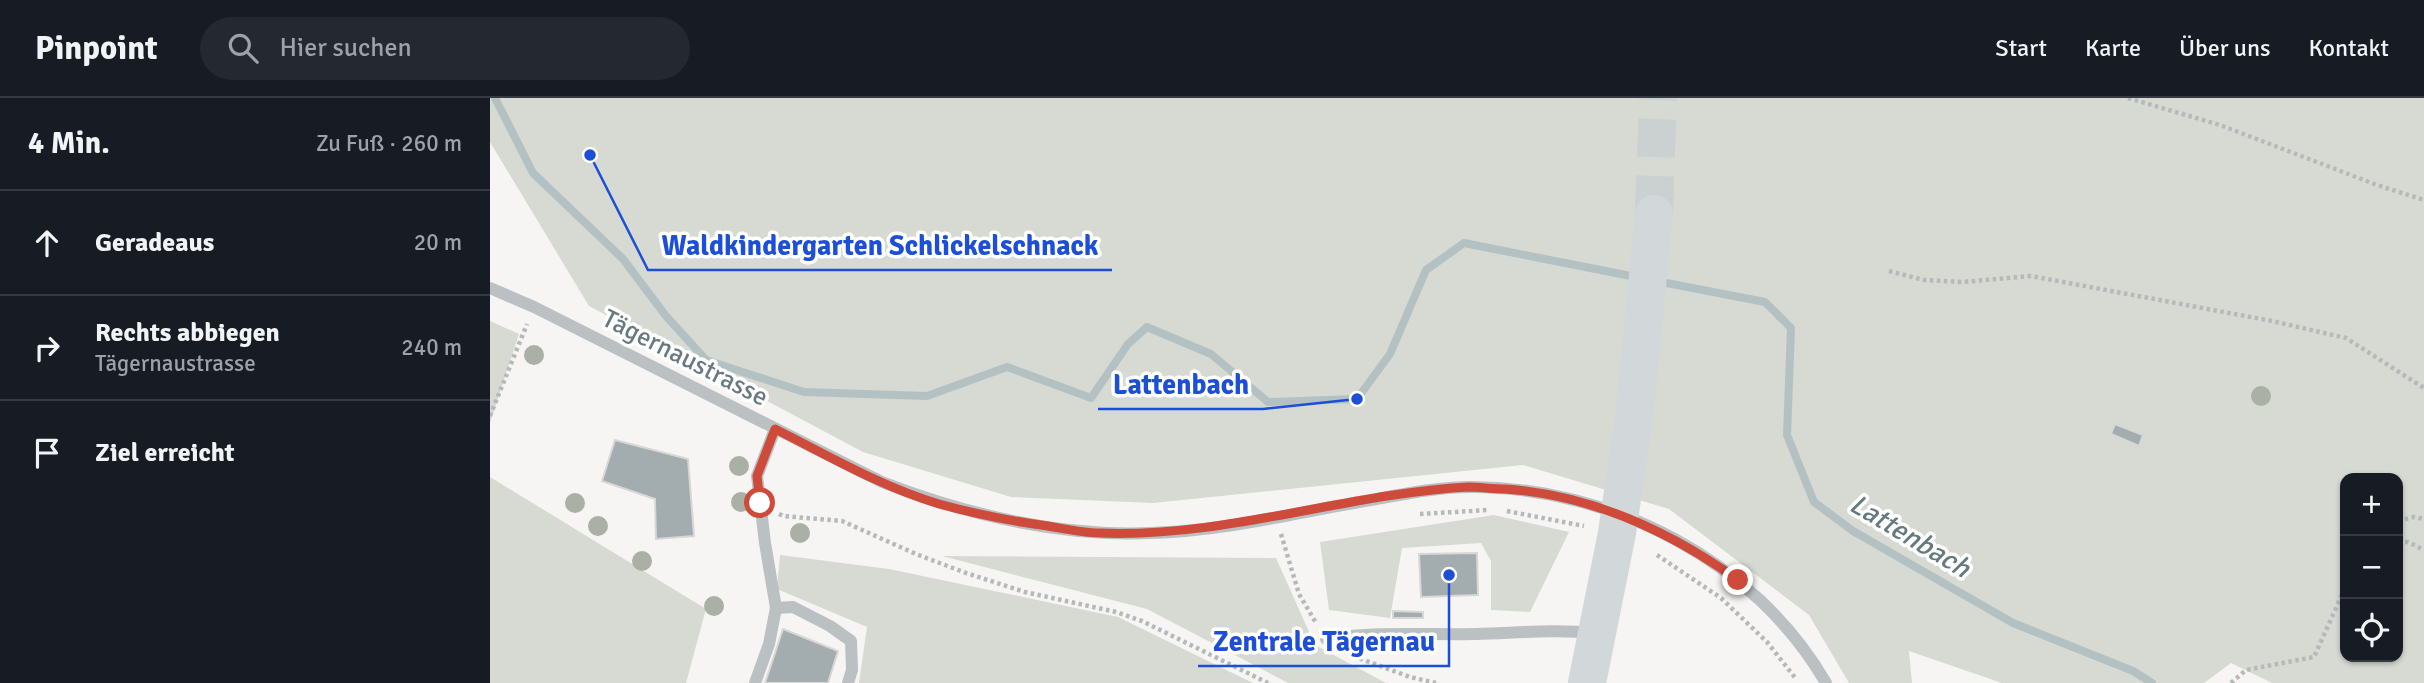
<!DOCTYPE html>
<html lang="de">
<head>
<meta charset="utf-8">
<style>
	:root { --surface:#171b24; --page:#242831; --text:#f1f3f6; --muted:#9ea1a6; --line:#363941 }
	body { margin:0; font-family:Signika,sans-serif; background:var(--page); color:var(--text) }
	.controls { position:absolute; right:21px; bottom:21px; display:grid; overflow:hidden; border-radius:14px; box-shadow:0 2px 5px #0004 }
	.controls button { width:63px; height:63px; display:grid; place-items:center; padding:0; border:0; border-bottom:2px solid var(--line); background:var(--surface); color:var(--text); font:35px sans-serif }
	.stop { position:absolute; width:21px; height:21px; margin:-16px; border:5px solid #ce4a3b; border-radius:50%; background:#fff }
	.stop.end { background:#ce4a3b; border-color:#fff; box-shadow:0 2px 7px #0008 }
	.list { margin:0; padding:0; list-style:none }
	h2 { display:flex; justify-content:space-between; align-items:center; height:91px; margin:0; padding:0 28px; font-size:30px }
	h2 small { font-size:23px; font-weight:400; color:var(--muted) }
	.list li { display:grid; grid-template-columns:46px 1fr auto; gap:21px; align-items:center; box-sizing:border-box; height:105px; padding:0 28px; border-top:2px solid var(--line) }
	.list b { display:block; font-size:26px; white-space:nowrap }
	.list p { margin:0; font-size:23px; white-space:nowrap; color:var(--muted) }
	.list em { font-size:23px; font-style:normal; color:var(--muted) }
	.icon { flex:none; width:38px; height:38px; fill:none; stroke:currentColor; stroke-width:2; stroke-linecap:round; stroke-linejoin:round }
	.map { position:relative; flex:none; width:1934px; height:585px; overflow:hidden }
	header { display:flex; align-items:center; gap:42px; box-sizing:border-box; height:98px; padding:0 35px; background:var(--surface); border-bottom:2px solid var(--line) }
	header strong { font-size:33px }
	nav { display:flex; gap:38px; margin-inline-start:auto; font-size:24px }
	.search { width:490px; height:63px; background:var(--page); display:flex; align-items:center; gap:18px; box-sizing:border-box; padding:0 24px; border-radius:38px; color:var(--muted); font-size:26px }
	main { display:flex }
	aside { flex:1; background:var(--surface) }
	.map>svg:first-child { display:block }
	.green { fill:#d6dad3; fill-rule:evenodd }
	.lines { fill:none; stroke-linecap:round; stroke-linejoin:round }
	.stream { stroke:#b4c1c3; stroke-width:8 }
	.building { fill:#a3acaf; stroke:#d7d7d6; stroke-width:2 }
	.highway-tunnel { stroke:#cbd0d0; stroke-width:38; stroke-dasharray:38 19; stroke-linecap:butt }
	.path { stroke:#b5b9ba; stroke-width:4.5; stroke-dasharray:3.5 3.5; stroke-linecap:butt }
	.minor { stroke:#bbc0c2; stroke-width:12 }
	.highway { stroke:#d2d8d9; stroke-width:38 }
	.tree { fill:#aab0a5 }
	.route { stroke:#ce4a3b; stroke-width:9 }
	.labels { text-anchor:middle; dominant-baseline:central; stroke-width:7; stroke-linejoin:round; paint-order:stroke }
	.street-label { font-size:26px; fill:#687980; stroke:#fff }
	.water-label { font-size:28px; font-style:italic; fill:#647a7d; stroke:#fff }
	.leader { fill:none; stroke:#1d4ed8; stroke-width:2.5 }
	.callout-dot { fill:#1d4ed8; stroke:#fff; stroke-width:2.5 }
	.callout-label { font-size:28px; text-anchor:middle; font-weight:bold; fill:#1d4ed8; stroke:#fff; stroke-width:7; stroke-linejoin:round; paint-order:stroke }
</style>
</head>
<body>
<header>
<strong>Pinpoint</strong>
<div class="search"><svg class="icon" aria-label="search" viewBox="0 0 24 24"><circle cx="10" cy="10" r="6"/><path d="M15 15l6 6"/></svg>Hier suchen</div>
<nav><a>Start</a><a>Karte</a><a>Über uns</a><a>Kontakt</a></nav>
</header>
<main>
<aside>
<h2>4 Min.<small>Zu Fuß · 260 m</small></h2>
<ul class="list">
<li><svg class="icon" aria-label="ahead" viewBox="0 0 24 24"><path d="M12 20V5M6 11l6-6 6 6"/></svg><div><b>Geradeaus</b></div><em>20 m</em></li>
<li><svg class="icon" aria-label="right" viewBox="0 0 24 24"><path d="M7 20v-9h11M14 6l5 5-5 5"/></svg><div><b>Rechts abbiegen</b><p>Tägernaustrasse</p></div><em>240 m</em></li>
<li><svg class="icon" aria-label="arrive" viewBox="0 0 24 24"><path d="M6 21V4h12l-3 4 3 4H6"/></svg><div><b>Ziel erreicht</b></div></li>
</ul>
</aside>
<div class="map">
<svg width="1934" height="585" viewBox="0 0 1934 585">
	<rect width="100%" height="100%" fill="#f6f5f3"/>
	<!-- green -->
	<g class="green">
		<path d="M0,0H1934V585H1782L1741,565L1714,585H1512L1419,553L1422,585H1359L1319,517L1179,411L1033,367L663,405L521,399L373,354L99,208L0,44ZM1855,380H1908V559H1855Z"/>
		<polygon points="0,223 29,236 0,325"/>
		<polygon points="0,379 216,511 196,585 0,585"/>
		<polygon points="1004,417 1079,434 1040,514 1001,512 1001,463 991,445 912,450 900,520 839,512 830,444"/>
		<polygon points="290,457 399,471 628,519 763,585 369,585 377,529 287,491"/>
		<polygon points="452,458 786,460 825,547 896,585 798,585 657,511"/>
	</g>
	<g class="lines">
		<!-- stream -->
		<g class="stream">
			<polyline points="5,0 43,75 133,161 176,218 216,262 314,294 437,298 517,269 601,300 638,246 657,229 721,256 778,304 867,301 900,256 936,172 974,145 1146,179"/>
			<polyline points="1166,183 1275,204 1301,230 1297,337 1324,404 1363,433 1523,525 1643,573 1662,585"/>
		</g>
	</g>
	<!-- building -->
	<g class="building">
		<polygon points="1625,326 1653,337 1649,348 1621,336"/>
		<polygon points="125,342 198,361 204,438 166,441 165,401 112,383"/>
		<polygon points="987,455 988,497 931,499 929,456"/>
		<polygon points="903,513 933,514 933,520 903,520"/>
		<polygon points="293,531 348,553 338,585 275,585"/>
	</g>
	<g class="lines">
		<!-- highway-tunnel -->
		<polyline class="highway-tunnel" points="1164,116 1168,0"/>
		<!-- path -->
		<g class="path">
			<polyline points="1638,0 1730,27 1887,87 1934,102"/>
			<polyline points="1399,173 1434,182 1473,184 1541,178 1782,223 1856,240 1934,290"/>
			<polyline points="0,318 37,226"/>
			<polyline points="1017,413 1094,428"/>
			<polyline points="289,416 293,418 352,423 426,456 476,475 535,494 626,514 652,523 778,585"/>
			<polyline points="930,416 998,412"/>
			<polyline points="1908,423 1924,419 1934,421"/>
			<polyline points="791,436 809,496 826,525"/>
			<polyline points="1908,444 1918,444 1934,452"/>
			<polyline points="1167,457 1231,500 1277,544 1306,581"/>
			<polyline points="863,558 920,579 946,585"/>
			<polyline points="1741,585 1756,572 1824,559 1855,490"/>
		</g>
		<!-- minor -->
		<g class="minor">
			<path d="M0,190L44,209L392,384C478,417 568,439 661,435C735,433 808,414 881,402C914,396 948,389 981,389C1121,389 1265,462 1336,585"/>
			<polyline points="286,510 303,509 340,528 361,543 362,572 358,585"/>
			<path d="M836,541C885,533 936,537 986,536C1026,535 1065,531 1104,535"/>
			<polyline points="265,585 279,546 286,510 275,445 267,378 285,331"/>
		</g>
		<!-- highway -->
		<polyline class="highway" points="1097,585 1127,435 1144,320 1164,116"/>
	</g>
	<!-- trees -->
	<g class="tree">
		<circle cx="44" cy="257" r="10"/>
		<circle cx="1771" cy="298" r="10"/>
		<circle cx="249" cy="368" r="10"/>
		<circle cx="251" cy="404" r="10"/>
		<circle cx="85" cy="405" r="10"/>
		<circle cx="108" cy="428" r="10"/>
		<circle cx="310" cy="435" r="10"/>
		<circle cx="152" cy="463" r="10"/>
		<circle cx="224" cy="508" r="10"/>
	</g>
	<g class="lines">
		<!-- route -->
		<path class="route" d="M270,405L267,378L285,331C339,358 392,389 449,406C485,416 521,423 558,428C575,431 593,435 610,435C735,440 854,396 978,389C990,389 1002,391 1015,391C1102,397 1178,432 1248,482"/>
	</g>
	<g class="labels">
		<!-- street labels -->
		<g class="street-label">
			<text transform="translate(195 260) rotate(27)">Tägernaustrasse</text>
		</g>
		<!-- water labels -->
		<g class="water-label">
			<text transform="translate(1420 438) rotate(31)">Lattenbach</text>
		</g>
	</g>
	<!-- callouts -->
	<path class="leader" d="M100 57L158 172H622M867 301L773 311H608M959 477L959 568H708"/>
	<g class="callout-dot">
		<circle cx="100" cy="57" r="7"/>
		<circle cx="867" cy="301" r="7"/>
		<circle cx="959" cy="477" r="7"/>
	</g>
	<g class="callout-label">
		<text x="390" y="157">Waldkindergarten Schlickelschnack</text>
		<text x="691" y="296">Lattenbach</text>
		<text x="834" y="553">Zentrale Tägernau</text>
	</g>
</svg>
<div class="controls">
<button>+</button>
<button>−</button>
<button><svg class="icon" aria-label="locate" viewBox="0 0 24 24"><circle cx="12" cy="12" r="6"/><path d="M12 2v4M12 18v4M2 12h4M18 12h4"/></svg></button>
</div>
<div class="stop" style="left:270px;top:405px"></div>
<div class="stop end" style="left:1248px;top:482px"></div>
</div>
</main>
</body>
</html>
